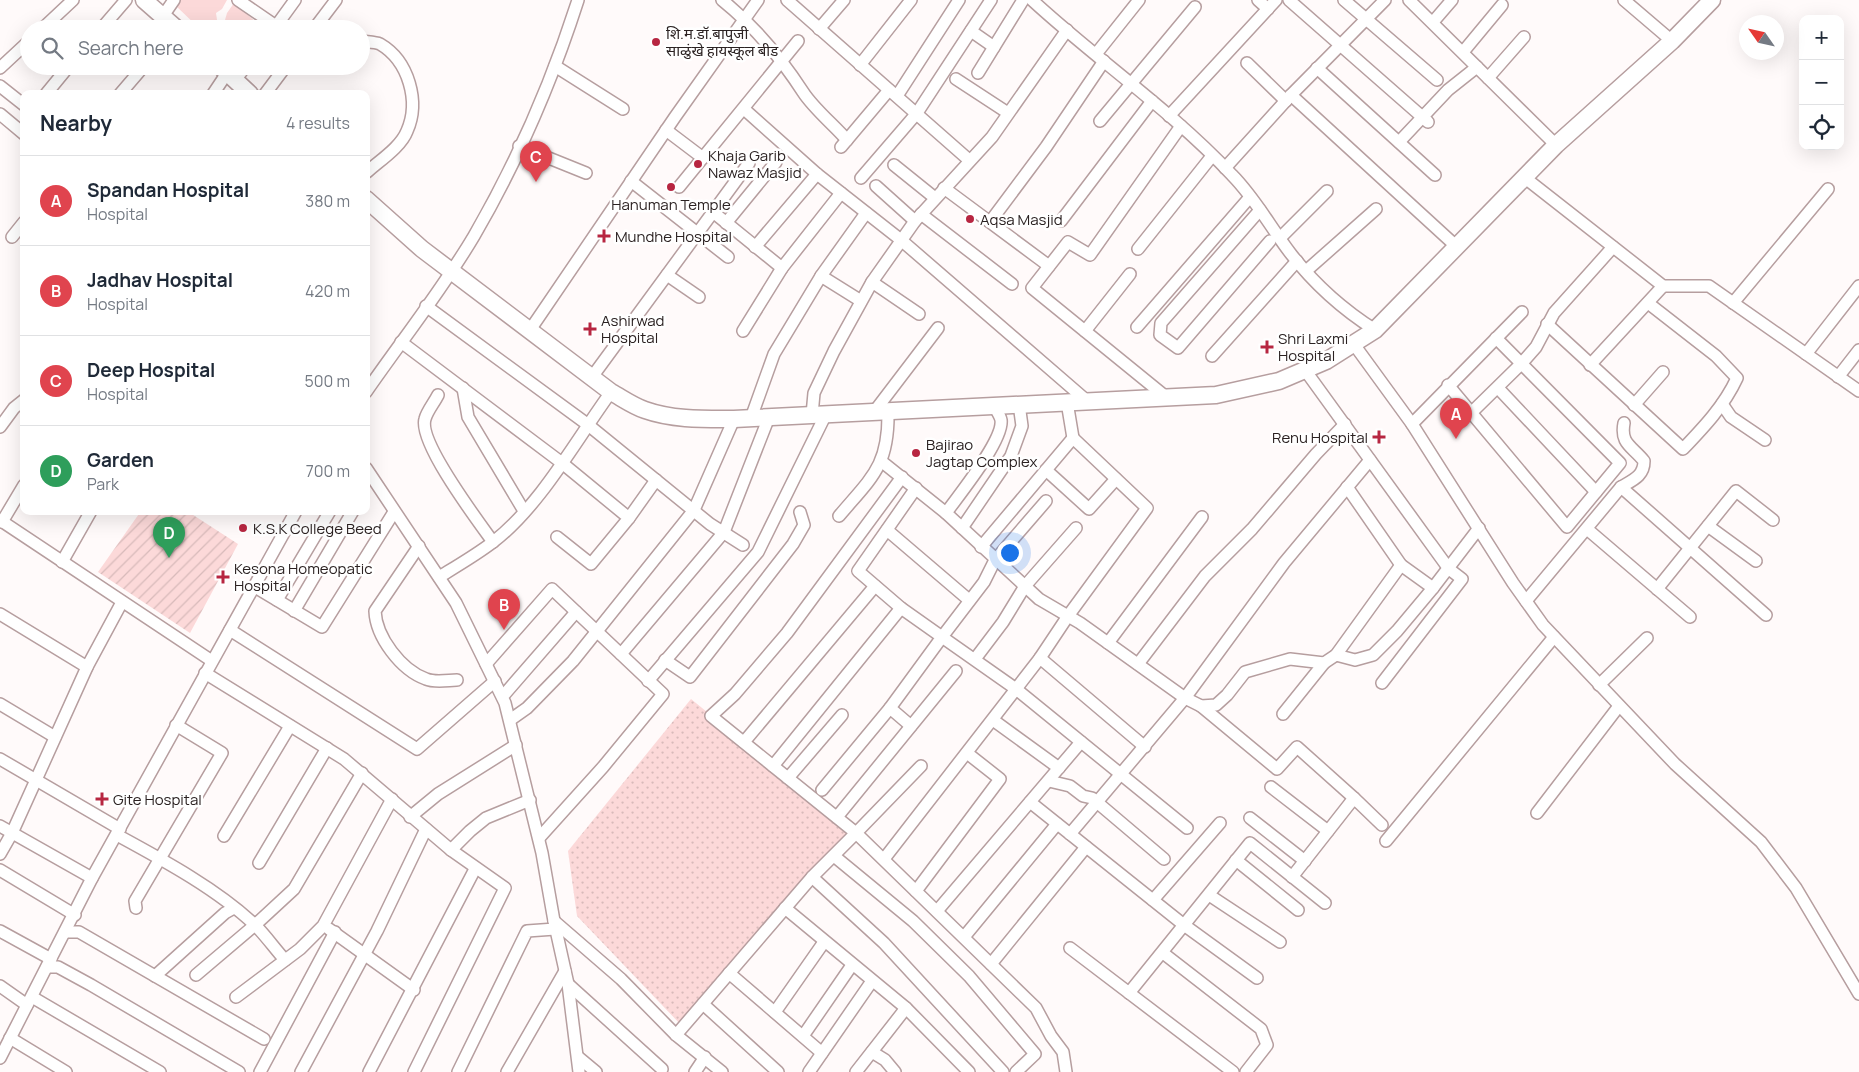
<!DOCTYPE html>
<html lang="en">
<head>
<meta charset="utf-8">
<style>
	:root { --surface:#fff; --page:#f6f6f7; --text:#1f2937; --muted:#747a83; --line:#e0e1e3; --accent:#d93025 }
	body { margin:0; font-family:Manrope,"Noto Sans Devanagari",sans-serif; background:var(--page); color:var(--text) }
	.controls { position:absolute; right:15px; top:15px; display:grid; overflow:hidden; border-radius:10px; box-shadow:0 5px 20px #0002 }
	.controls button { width:45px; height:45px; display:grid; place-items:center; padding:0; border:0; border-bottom:1px solid var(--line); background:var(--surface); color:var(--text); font:25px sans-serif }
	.compass { position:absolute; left:1739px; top:15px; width:45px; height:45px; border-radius:50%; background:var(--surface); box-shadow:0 5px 20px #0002; rotate:304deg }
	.you { position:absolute; left:1009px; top:552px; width:18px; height:18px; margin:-12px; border:4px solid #fff; border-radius:50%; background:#1a73e8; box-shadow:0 0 0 8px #1a73e833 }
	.badge { display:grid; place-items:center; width:32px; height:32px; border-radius:50%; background:var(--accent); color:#fff; font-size:16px; font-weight:700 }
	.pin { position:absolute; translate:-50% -41px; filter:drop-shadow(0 1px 2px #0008) }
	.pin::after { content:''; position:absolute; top:26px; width:18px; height:15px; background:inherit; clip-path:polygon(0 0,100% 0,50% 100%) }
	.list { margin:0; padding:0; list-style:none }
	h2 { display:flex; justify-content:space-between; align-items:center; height:65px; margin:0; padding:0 20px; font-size:21px }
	h2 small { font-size:16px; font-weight:400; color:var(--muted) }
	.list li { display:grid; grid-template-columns:32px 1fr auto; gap:15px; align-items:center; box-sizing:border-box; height:90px; padding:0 20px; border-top:1px solid var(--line) }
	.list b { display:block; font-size:19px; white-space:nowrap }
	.list p { margin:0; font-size:16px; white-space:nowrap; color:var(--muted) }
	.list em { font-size:16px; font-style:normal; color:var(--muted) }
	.icon { flex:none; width:28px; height:28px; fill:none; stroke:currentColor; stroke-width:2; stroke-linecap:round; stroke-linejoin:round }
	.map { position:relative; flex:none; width:1859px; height:1072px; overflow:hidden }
	.search { position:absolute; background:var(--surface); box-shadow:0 5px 20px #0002; left:20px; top:20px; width:350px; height:55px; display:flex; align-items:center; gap:12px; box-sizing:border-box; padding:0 18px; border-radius:28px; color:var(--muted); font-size:19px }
	.panel { position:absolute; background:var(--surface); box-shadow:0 5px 20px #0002; left:20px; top:90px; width:350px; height:425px; border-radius:10px }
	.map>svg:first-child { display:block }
	.grass { fill:url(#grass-dots) }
	.park { fill:#fcd9d9 }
	.garden { fill:url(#garden-furrows) }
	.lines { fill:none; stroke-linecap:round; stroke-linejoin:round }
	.minor-casing { stroke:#b69e9f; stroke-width:14 }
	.highway-casing { stroke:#b69e9f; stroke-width:19 }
	.minor { stroke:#fff; stroke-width:11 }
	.highway { stroke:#fff; stroke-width:16 }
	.poi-dot { fill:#b72641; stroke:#fff; stroke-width:2 }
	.labels { text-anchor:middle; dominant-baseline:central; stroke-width:5; stroke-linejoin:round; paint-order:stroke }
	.poi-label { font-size:15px; fill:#2b2222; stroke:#fff; text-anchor:start }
</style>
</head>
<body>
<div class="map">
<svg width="1859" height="1072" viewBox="0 0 1859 1072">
	<defs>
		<pattern id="grass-dots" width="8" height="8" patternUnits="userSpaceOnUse" patternTransform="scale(1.25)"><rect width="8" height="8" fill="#fcd9d9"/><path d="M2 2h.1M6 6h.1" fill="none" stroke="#d8baba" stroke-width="1.8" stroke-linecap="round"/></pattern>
		<pattern id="garden-furrows" width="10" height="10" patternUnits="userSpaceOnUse" patternTransform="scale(1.25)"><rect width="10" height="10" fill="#fcd9d9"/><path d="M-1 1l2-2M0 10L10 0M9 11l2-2" fill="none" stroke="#d8baba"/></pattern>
	</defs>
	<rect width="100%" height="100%" fill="#fffafa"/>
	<!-- grass -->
	<polygon class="grass" points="691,699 856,833 683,1027 577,916 568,851"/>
	<!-- park -->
	<polygon class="park" points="178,0 227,0 222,9 216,13 217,20 225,20 227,13 234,3 264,29 200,29 176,6"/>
	<!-- garden -->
	<polygon class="garden" points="141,511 187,511 238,544 190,633 98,572"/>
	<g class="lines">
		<defs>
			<g id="minor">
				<polyline points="238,0 276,26"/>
				<path d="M722,0C753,25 781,58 803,92C814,109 833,124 847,140"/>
				<polyline points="787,0 969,160"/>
				<path d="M1032,0C1097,60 1171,110 1232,175C1255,198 1271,228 1291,254C1315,285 1342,309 1375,330"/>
				<polyline points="1258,0 1268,9"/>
				<polyline points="1289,0 1428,122"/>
				<polyline points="1344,0 1437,80"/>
				<polyline points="1409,0 1556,145"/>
				<polyline points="1624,0 1672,41"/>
				<polyline points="163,16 174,0"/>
				<polyline points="1433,22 1452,0"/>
				<polyline points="42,29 73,0"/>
				<polyline points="101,29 126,0"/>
				<polyline points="274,29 295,0"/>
				<polyline points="314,29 336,0"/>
				<polyline points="819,29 844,0"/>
				<polyline points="971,31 994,47"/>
				<path d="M361,41C367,42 375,42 380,44C409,61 420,102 407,131C401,147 379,161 367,172"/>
				<polyline points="1463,52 1502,5"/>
				<polyline points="1096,54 1139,0"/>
				<polyline points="1247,63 1286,101"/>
				<polyline points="860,65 911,0"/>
				<polyline points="555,66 623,109"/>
				<polyline points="0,68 29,41"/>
				<polyline points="1317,68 1435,175"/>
				<polyline points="978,73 1023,0"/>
				<polyline points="1488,78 1524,37"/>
				<polyline points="956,79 1008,113"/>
				<polyline points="235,80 246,66"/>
				<polyline points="0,86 24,105"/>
				<polyline points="46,94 69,66"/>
				<polyline points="120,94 144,66"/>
				<polyline points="213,94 227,73"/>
				<polyline points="265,94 286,66"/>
				<polyline points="1291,95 1457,247"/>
				<polyline points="897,96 959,0"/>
				<polyline points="744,109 817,174 901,240 1087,401"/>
				<polyline points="0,114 24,134"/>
				<polyline points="1169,116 1276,0"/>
				<polyline points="1100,121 1195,7"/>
				<polyline points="666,130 703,158"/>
				<polyline points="1399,142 1448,90 1477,67"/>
				<polyline points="519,146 586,173"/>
				<polyline points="841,147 889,90"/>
				<polyline points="894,165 935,198"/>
				<polyline points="1225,168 1291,95 1385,0"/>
				<polyline points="1524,177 1663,286 1709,286 1859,391"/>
				<polyline points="861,178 917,113 991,0"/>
				<polyline points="631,181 728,257"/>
				<polyline points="876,186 915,221"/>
				<polyline points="679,187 798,41"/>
				<polyline points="944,188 1049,266"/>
				<polyline points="1260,210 1161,323 1160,335 1178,348 1270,241"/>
				<polyline points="713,212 782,268"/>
				<polyline points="921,214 1012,284"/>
				<polyline points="1061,221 1152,101"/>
				<polyline points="990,222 1046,147 1104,61"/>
				<polyline points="726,223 776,162"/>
				<polyline points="12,237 24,222"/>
				<polyline points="1280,238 1327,191"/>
				<polyline points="755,247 817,174"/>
				<polyline points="1138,249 1212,156"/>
				<polyline points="1306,271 1376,209"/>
				<polyline points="667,275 699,297"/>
				<polyline points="821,276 861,301"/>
				<polyline points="872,282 919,314"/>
				<polyline points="1733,303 1828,189"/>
				<polyline points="426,306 587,424 710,524 743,545"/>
				<path d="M1547,324L1683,449C1704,427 1724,406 1737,378L1716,356L1648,303"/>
				<polyline points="1137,327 1250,197"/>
				<polyline points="530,330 675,117 758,0"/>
				<polyline points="743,331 782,268 841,193"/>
				<polyline points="1085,331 1130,274"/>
				<polyline points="401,342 562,463 629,518 591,564 557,537"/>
				<polyline points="1353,343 1412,424 1513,583 1543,625 1675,764 1761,842 1796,888 1859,994"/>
				<polyline points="1806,354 1859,286"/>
				<polyline points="1212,356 1297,261"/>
				<polyline points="1590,365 1663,286"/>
				<polyline points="1305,370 1449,569 1462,579 1382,683"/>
				<polyline points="592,377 749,163"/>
				<polyline points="1838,377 1859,350"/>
				<polyline points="1448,385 1567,527 1620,463 1496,338"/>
				<polyline points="463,388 468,417 524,511"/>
				<polyline points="1498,388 1596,492"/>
				<path d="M366,392C402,340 442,290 474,236C517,162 552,81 578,0"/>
				<path d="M438,395C434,403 427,411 425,419C418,442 478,521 493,542"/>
				<polyline points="1166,397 1032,288 1068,242 1090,255 1181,126"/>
				<polyline points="1067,402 1073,438"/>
				<polyline points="1722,404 1731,417 1765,440"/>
				<polyline points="1634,405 1663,372"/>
				<polyline points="874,412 938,328"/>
				<polyline points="1471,413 1521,364 1536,347 1554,313 1613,247"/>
				<polyline points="812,415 814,393 834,351 872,282 915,221 992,137 1067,30"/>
				<polyline points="751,418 774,354 821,276 866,213"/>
				<polyline points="1412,424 1522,312"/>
				<polyline points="0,427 14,408 24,400"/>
				<polyline points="881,461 946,513 1039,599 1080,623 1185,698 1201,706 1216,705 1227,695 1245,672 1290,659 1324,663 1336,655 1401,565"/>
				<polyline points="366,468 456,603 505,703 542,853 554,921 568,984 579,1072"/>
				<polyline points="1046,470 1089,509 1116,479"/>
				<polyline points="1347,487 1401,565 1433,588"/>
				<polyline points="1621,487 1766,615"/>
				<polyline points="1046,501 995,560 984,582 942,637 1016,689 1187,828"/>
				<path d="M946,513C958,496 1004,440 1001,420C1000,415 996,410 994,406"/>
				<path d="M839,516C872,477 889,466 888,411"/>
				<polyline points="629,518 656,480"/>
				<polyline points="0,520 212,661"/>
				<polyline points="2,522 24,485"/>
				<polyline points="1708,526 1756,561"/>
				<polyline points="962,528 1011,456 1022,426 1019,404"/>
				<polyline points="1587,529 1690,617"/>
				<polyline points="887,530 969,600"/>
				<path d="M419,546L375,611C376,637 401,670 426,679C435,683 449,680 457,680"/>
				<polyline points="62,562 91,511"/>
				<path d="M439,577C457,566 476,555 493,542C540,506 576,440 611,392"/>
				<polyline points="255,587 322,627 394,512"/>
				<polyline points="1657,589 1736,491 1773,520"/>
				<polyline points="277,600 330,511"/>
				<path d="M1526,601L1621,487C1633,480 1644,476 1644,461C1632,446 1620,444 1624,423"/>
				<polyline points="294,611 353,511"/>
				<polyline points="0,614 87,667"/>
				<polyline points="230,630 417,749 495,681"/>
				<polyline points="1108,643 1202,517"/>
				<polyline points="621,654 724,532 769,417"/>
				<polyline points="1336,655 1355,660 1373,655 1397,631 1433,588 1479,528"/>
				<polyline points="1040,658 1145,747"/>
				<polyline points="975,659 1003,622 1025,586 1076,528"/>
				<polyline points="665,660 690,677 793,544 804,525 800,512"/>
				<polyline points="486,664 552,589 663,694 603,767 539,838"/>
				<polyline points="1138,664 1205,576 1252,529 1316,454 1345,424"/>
				<polyline points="205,673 344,759 451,850 505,888 414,1072"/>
				<polyline points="648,681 758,552 826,414"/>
				<polyline points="1599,685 1647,638"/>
				<polyline points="503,696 576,612"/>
				<polyline points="0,704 55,737"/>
				<polyline points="1201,706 1277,769 1297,747 1354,798"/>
				<polyline points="1283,714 1324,663"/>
				<polyline points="510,720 527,708 573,661 694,510 734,419"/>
				<polyline points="993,720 1059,768"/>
				<polyline points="911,726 890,708 942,637 901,608 858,571 916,488"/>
				<polyline points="744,742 875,586"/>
				<polyline points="0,759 120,829"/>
				<polyline points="773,766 901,608"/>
				<polyline points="921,766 856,833 1036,1008 1051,1036 1063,1052 1066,1072"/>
				<polyline points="788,778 842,715"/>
				<polyline points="1049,781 1070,786 1083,796 1092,798 1164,859"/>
				<polyline points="1271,787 1328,831"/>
				<polyline points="822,790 890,708"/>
				<polyline points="1030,802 1184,925 1257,978"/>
				<polyline points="1537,813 1619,706"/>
				<polyline points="410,817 438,794 516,745"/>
				<polyline points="837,817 956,671"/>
				<polyline points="1250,818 1305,861"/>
				<polyline points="0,826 92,878"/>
				<polyline points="1070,834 1185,698 1284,563 1370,460"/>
				<path d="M117,835C163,860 217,889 255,925C266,936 275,949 285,960"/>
				<polyline points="224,836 290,726"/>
				<polyline points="1386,841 1554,637"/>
				<polyline points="451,850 470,831 486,818 530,800"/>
				<polyline points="0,854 12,833 87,667 122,602"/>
				<polyline points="834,856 913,921 969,976 1035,1054 1016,1072"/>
				<polyline points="884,859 1040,658 1068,616 1147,508 1073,438 981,547"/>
				<polyline points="1236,860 1298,910"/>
				<polyline points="259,863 327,748"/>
				<polyline points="0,870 75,915"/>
				<polyline points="812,877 884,943 1003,1072"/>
				<polyline points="1292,877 1354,798 1382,825"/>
				<polyline points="916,891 1000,779 967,753"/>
				<polyline points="1209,895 1280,942"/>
				<polyline points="1153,900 1220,823"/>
				<polyline points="136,908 135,901 222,753 176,725"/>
				<polyline points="785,908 906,1008 969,1072"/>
				<polyline points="937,911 1081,742"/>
				<polyline points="554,921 621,979 676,1035 722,1072"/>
				<polyline points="329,929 414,990"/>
				<polyline points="0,931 51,959"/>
				<polyline points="65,932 79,932 264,1039"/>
				<polyline points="964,937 1057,824"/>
				<polyline points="1070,948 1233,1072"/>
				<polyline points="1163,953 1261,1029 1267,1045 1246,1072"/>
				<polyline points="991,964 1086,847"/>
				<polyline points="47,967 58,967 91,985 239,1072"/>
				<polyline points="729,973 822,1053"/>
				<polyline points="196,975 255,925 294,889 362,773"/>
				<polyline points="155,976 225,913 234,908"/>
				<polyline points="568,984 662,1069"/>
				<polyline points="0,986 27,1005"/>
				<polyline points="1129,993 1250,843 1325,903"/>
				<polyline points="32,997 160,1072"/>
				<polyline points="236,997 300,949 323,926 392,799"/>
				<polyline points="703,1004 778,1072"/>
				<polyline points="775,1012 824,942"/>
				<polyline points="676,1035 812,877 856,833 711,716 735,694 787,633 902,477"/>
				<polyline points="803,1036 852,965"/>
				<polyline points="10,1038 66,1072"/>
				<polyline points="872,1052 885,1060 895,1072"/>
				<polyline points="578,1057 596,1072"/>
				<polyline points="0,1058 92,878 296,511"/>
				<polyline points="260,1072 335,932"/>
				<polyline points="301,1072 377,931 426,829"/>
				<polyline points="369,1072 475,869"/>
				<polyline points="458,1072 527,931 555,929"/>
				<polyline points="507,1072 565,971"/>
				<polyline points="695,1072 705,1057"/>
				<polyline points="809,1072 872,981"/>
				<polyline points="856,1072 906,1008"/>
			</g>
			<g id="highway">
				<polyline points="144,0 177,29"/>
				<polyline points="220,66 250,94"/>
				<path d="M366,199L422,249L611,392C622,398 633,406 645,410C673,420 705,419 734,419L1216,395L1279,381L1326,361L1375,330L1556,145L1672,41L1712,0"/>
			</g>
		</defs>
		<!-- minor casing -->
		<use href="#minor" class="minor-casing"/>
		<!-- highway casing -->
		<use href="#highway" class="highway-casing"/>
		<!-- minor -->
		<use href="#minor" class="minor"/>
		<!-- highway -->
		<use href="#highway" class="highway"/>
	</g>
	<!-- markers -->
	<g class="poi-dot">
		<circle cx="656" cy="42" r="5"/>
		<circle cx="698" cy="164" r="5"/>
		<circle cx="671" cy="187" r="5"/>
		<circle cx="970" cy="219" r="5"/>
		<path d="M601.5 228.5h5v5h5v5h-5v5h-5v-5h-5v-5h5z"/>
		<path d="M587.5 321.5h5v5h5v5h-5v5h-5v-5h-5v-5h5z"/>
		<path d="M1264.5 339.5h5v5h5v5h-5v5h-5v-5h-5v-5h5z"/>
		<path d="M1376.5 429.5h5v5h5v5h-5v5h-5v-5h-5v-5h5z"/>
		<circle cx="916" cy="453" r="5"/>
		<circle cx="243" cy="528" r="5"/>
		<path d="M220.5 569.5h5v5h5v5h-5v5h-5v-5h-5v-5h5z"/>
		<path d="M99.5 791.5h5v5h5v5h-5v5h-5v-5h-5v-5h5z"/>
	</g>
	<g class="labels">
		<!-- poi labels -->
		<g class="poi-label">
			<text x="666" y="33">शि.म.डॉ.बापुजी<tspan x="666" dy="17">साळुंखे हायस्कूल बीड</tspan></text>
			<text x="708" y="155">Khaja Garib<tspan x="708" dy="17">Nawaz Masjid</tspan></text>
			<text x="671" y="204" text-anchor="middle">Hanuman Temple</text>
			<text x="980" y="219">Aqsa Masjid</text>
			<text x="615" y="236">Mundhe Hospital</text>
			<text x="601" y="320">Ashirwad<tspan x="601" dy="17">Hospital</tspan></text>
			<text x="1278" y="338">Shri Laxmi<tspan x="1278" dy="17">Hospital</tspan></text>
			<text x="1368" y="437" text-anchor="end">Renu Hospital</text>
			<text x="926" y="444">Bajirao<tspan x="926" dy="17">Jagtap Complex</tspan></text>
			<text x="253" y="528">K.S.K College Beed</text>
			<text x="234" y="568">Kesona Homeopatic<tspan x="234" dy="17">Hospital</tspan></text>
			<text x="113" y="799">Gite Hospital</text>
		</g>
	</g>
</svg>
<div class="controls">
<button>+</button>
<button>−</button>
<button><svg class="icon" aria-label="locate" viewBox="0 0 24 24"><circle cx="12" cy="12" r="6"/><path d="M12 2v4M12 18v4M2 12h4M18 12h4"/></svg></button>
</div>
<svg class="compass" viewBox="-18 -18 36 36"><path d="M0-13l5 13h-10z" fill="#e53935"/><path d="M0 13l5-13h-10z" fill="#747a83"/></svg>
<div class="you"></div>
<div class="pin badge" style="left:1456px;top:439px;background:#e0444e">A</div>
<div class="pin badge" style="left:504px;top:630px;background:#e0444e">B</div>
<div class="pin badge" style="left:536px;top:182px;background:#e0444e">C</div>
<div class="pin badge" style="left:169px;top:558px;background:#2e9e5b">D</div>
<div class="search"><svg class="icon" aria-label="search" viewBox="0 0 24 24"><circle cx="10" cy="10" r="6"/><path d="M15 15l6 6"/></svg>Search here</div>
<section class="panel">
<h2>Nearby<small>4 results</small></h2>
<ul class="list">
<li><span class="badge" style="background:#e0444e">A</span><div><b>Spandan Hospital</b><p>Hospital</p></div><em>380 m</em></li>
<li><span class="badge" style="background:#e0444e">B</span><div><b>Jadhav Hospital</b><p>Hospital</p></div><em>420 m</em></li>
<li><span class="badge" style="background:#e0444e">C</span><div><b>Deep Hospital</b><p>Hospital</p></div><em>500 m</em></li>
<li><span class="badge" style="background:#2e9e5b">D</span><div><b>Garden</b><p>Park</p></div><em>700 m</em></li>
</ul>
</section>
</div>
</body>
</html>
